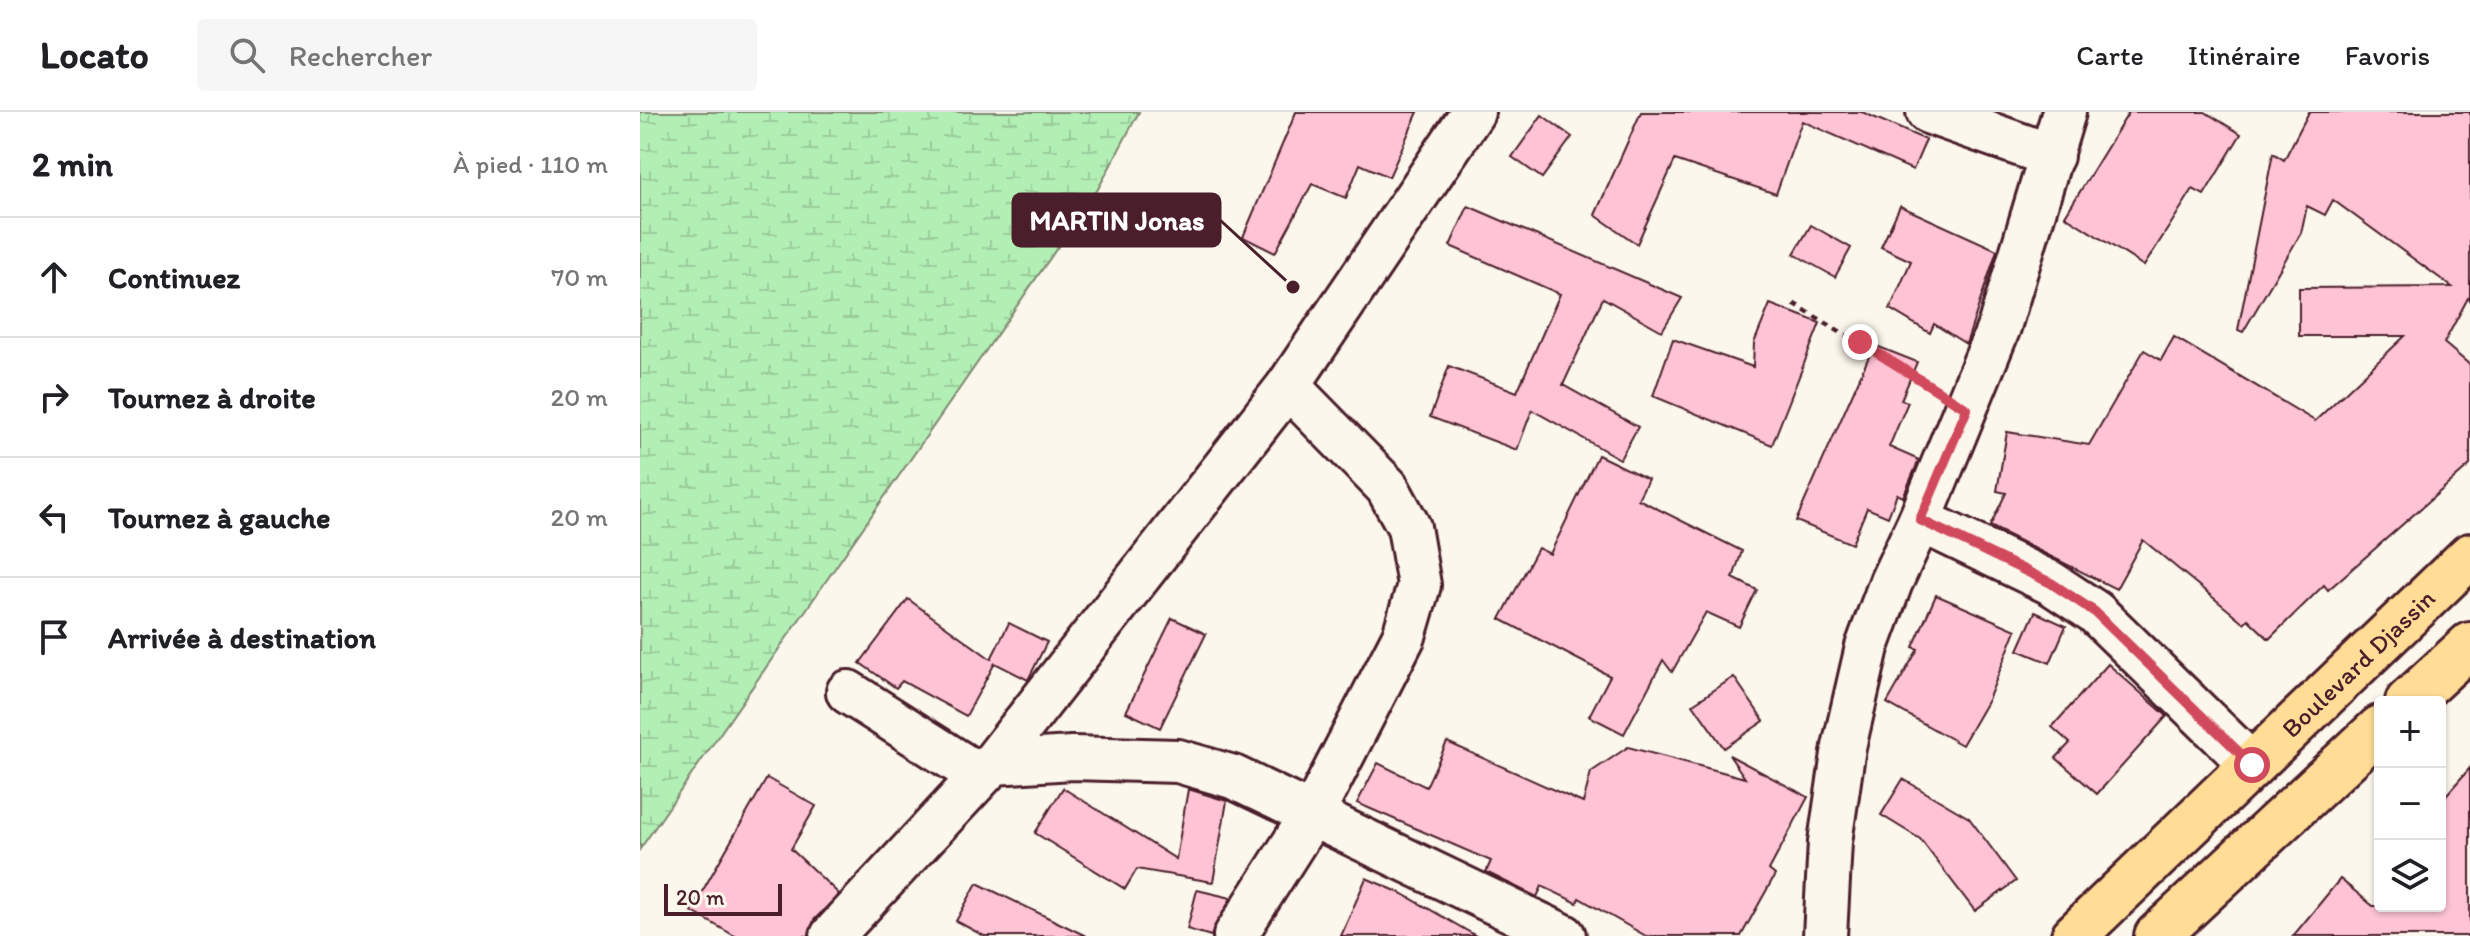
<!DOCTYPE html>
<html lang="fr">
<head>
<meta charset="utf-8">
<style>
	:root { --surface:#fff; --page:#f6f6f6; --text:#202124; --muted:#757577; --line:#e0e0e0 }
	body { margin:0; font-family:Itim,sans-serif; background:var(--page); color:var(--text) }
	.controls { position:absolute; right:24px; bottom:24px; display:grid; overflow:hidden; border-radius:8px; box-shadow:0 2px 6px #0004 }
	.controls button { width:72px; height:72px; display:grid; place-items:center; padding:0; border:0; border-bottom:2px solid var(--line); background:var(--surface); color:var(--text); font:40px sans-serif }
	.scale { position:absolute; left:24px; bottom:20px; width:118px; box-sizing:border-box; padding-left:8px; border:4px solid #4a1f2b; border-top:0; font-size:22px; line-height:28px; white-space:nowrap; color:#4a1f2b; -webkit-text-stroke:6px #fbf7ec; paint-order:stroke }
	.stop { position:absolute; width:24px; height:24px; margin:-18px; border:6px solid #d1495b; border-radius:50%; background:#fff }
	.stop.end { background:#d1495b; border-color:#fff; box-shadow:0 2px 8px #0008 }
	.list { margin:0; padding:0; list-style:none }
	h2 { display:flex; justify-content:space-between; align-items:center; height:104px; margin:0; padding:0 32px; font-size:34px }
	h2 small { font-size:26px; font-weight:400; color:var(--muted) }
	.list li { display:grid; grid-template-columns:52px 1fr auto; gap:24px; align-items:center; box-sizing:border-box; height:120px; padding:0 32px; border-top:2px solid var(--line) }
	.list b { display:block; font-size:30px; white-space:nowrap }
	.list em { font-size:26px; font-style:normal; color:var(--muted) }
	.icon { flex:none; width:44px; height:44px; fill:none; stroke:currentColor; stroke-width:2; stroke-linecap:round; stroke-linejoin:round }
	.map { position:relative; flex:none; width:1830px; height:824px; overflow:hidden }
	header { display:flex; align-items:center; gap:48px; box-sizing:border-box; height:112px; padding:0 40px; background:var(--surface); border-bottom:2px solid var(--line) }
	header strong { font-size:38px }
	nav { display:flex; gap:44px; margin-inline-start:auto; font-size:28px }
	.search { width:560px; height:72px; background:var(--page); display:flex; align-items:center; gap:20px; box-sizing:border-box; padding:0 28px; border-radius:8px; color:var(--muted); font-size:30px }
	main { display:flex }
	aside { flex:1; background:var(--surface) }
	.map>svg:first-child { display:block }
	.wetland { fill:url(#wetland-marsh); stroke:#7e8770; stroke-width:2 }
	.building { fill:#fec4d5; stroke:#4a1f2b; stroke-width:2 }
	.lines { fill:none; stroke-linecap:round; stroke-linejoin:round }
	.minor-casing { stroke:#4a1f2b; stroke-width:48 }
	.highway-casing { stroke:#4a1f2b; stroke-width:50 }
	.path { stroke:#4a1f2b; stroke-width:5; stroke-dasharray:6 6; stroke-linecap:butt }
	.minor { stroke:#fbf7ec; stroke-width:42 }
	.highway { stroke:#ffdd96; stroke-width:44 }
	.route { stroke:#d1495b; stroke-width:10 }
	.labels { text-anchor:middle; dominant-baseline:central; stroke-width:7; stroke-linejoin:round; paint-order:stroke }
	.street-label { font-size:26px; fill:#4a1f2b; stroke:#fbf7ec }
	.leader { fill:none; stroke:#4a1f2b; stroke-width:3 }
	.callout-dot { fill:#4a1f2b; stroke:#fbf7ec; stroke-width:3 }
	.callout { fill:#4a1f2b; stroke:#4a1f2b; stroke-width:3 }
	.callout-label { font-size:28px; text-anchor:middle; font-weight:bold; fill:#fff }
</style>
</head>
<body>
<header>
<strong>Locato</strong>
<div class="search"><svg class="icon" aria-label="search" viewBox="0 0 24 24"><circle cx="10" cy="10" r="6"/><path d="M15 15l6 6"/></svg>Rechercher</div>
<nav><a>Carte</a><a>Itinéraire</a><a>Favoris</a></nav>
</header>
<main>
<aside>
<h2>2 min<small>À pied · 110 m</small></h2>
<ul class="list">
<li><svg class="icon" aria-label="ahead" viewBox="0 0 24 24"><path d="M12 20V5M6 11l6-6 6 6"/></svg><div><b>Continuez</b></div><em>70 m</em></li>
<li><svg class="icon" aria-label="right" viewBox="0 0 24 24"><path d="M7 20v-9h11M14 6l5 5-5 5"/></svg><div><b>Tournez à droite</b></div><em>20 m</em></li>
<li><svg class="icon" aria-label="left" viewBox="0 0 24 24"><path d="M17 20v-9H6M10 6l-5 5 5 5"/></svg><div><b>Tournez à gauche</b></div><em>20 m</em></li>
<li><svg class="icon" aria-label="arrive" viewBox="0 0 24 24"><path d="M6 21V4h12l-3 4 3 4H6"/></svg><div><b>Arrivée à destination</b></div></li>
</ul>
</aside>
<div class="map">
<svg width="1830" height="824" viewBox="0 0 1830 824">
	<defs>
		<pattern id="wetland-marsh" width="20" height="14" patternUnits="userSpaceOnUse" patternTransform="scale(2)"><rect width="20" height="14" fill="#b2efb5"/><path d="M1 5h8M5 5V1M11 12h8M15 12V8" fill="none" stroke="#9bcc9c"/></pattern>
	</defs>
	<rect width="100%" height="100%" fill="#fbf7ec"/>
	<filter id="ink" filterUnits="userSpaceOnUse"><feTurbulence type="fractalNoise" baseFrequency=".0125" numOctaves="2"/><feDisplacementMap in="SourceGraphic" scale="16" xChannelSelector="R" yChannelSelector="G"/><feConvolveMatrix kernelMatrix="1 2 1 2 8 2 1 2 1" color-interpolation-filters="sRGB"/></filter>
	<g filter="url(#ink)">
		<!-- wetland -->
		<polygon class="wetland" points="0,0 499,0 458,77 0,737"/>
		<!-- building -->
		<g class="building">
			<polygon points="656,0 778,0 749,65 720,52 706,86 672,72 635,141 603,125"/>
			<polygon points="1001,0 1222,0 1286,28 1273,58 1162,9 1136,82 1035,48 997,132 955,103"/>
			<polygon points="1489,0 1565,0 1601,22 1564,83 1553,77 1504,154 1425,104"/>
			<polygon points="1669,0 1830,0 1830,188 1828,186 1804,231 1830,253 1830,353 1688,478 1684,473 1629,527 1608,507 1604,511 1503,428 1476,477 1350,414 1366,381 1357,379 1367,320 1449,333 1504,238 1521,248 1534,225 1675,309 1765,224 1659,224 1659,176 1812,175 1693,88 1685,103 1667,94 1661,121 1603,220 1598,218 1633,41 1644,48"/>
			<polygon points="902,3 932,25 902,66 872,45"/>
			<polygon points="828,94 1042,186 1022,219 963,186 923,273 998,315 980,347 892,298 877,338 790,305 809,254 877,280 920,182 810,134"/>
			<polygon points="1260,94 1357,138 1326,232 1294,212 1290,221 1250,197 1271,149 1241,135"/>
			<polygon points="1171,113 1211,136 1195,165 1154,142"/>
			<polygon points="1130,192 1180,211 1132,333 1013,284 1033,227 1113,255 1114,231"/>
			<polygon points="1234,233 1277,250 1261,288 1268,290 1249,335 1279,348 1263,385 1257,382 1248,405 1227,396 1212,432 1156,409"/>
			<polygon points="958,343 1008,367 998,387 1102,439 1093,466 1117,478 1099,515 1066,500 1032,560 1023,548 984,622 949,604 970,564 860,507 898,436 910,442"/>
			<polygon points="1296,483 1376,518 1348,588 1322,633 1247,591 1278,537 1273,535"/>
			<polygon points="268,487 351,547 369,511 407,530 388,568 355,551 326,604 262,569 256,576 220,551"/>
			<polygon points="1395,500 1426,514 1410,551 1378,538"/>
			<polygon points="532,506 566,522 520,616 486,600"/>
			<polygon points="1468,552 1527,604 1457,682 1416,646 1430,631 1412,615"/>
			<polygon points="1094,565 1124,609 1084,636 1053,592"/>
			<polygon points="807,630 943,691 951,660 988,635 1105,666 1089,643 1168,685 1129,758 1135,763 1101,824 1006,824 939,786 937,791 902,774 897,785 846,760 851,749 717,691 738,651 786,675"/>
			<polygon points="1830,656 1830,824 1653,824 1700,767 1733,794 1800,794 1800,690"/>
			<polygon points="127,666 176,694 151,737 199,782 174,808 169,824 95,824 51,799"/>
			<polygon points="1263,667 1329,706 1376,769 1335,799 1280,727 1241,703"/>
			<polygon points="423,676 536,747 548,677 587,689 573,770 497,757 485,777 395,721"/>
			<polygon points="726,766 763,782 836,824 701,824"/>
			<polygon points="337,771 446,824 344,824 316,809"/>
			<polygon points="557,778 591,786 571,824 547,817"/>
		</g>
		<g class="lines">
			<defs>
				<g id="minor">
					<polyline points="1288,0 1412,44"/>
					<polyline points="1280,408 1411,471 1455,500 1612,653"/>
					<polyline points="208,580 340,664"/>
					<polyline points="353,651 432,646 538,649 593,665 924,824"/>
					<polyline points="192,824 353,651 648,274 833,0"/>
					<polyline points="595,824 673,701 764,524 779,473 769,415 747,375 648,274"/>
					<polyline points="1185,824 1190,730 1204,635 1227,535 1251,470 1280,408 1359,215 1424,0"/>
				</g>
				<g id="highway">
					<polyline points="1768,590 1830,533"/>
					<path id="s1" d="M1434,824L1830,444"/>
					<polyline points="1517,824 1740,616"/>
				</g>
			</defs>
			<!-- minor casing -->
			<use href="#minor" class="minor-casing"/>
			<!-- highway casing -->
			<use href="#highway" class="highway-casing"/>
			<!-- path -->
			<polyline class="path" points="1154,192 1292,275"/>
			<!-- minor -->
			<use href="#minor" class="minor"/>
			<!-- highway -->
			<use href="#highway" class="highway"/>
		</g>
	</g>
	<g class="lines" filter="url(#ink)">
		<!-- route -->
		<polyline class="route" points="1220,230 1327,297 1280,408 1411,471 1455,500 1612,653"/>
	</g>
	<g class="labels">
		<!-- street labels -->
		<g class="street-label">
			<text stroke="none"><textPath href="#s1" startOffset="394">Boulevard Djassin</textPath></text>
		</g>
	</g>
	<!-- callouts -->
	<path class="leader" d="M653 175L580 108"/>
	<circle class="callout-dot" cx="653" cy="175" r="8"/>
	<rect class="callout" x="373" y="82" width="207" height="52" rx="8"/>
	<g class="callout-label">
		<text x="477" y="118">MARTIN Jonas</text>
	</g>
</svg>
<div class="controls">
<button>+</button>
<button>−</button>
<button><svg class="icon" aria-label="layers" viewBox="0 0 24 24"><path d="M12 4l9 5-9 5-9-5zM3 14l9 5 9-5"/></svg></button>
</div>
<div class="scale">20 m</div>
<div class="stop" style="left:1612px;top:653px"></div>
<div class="stop end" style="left:1220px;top:230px"></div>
</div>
</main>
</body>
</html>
